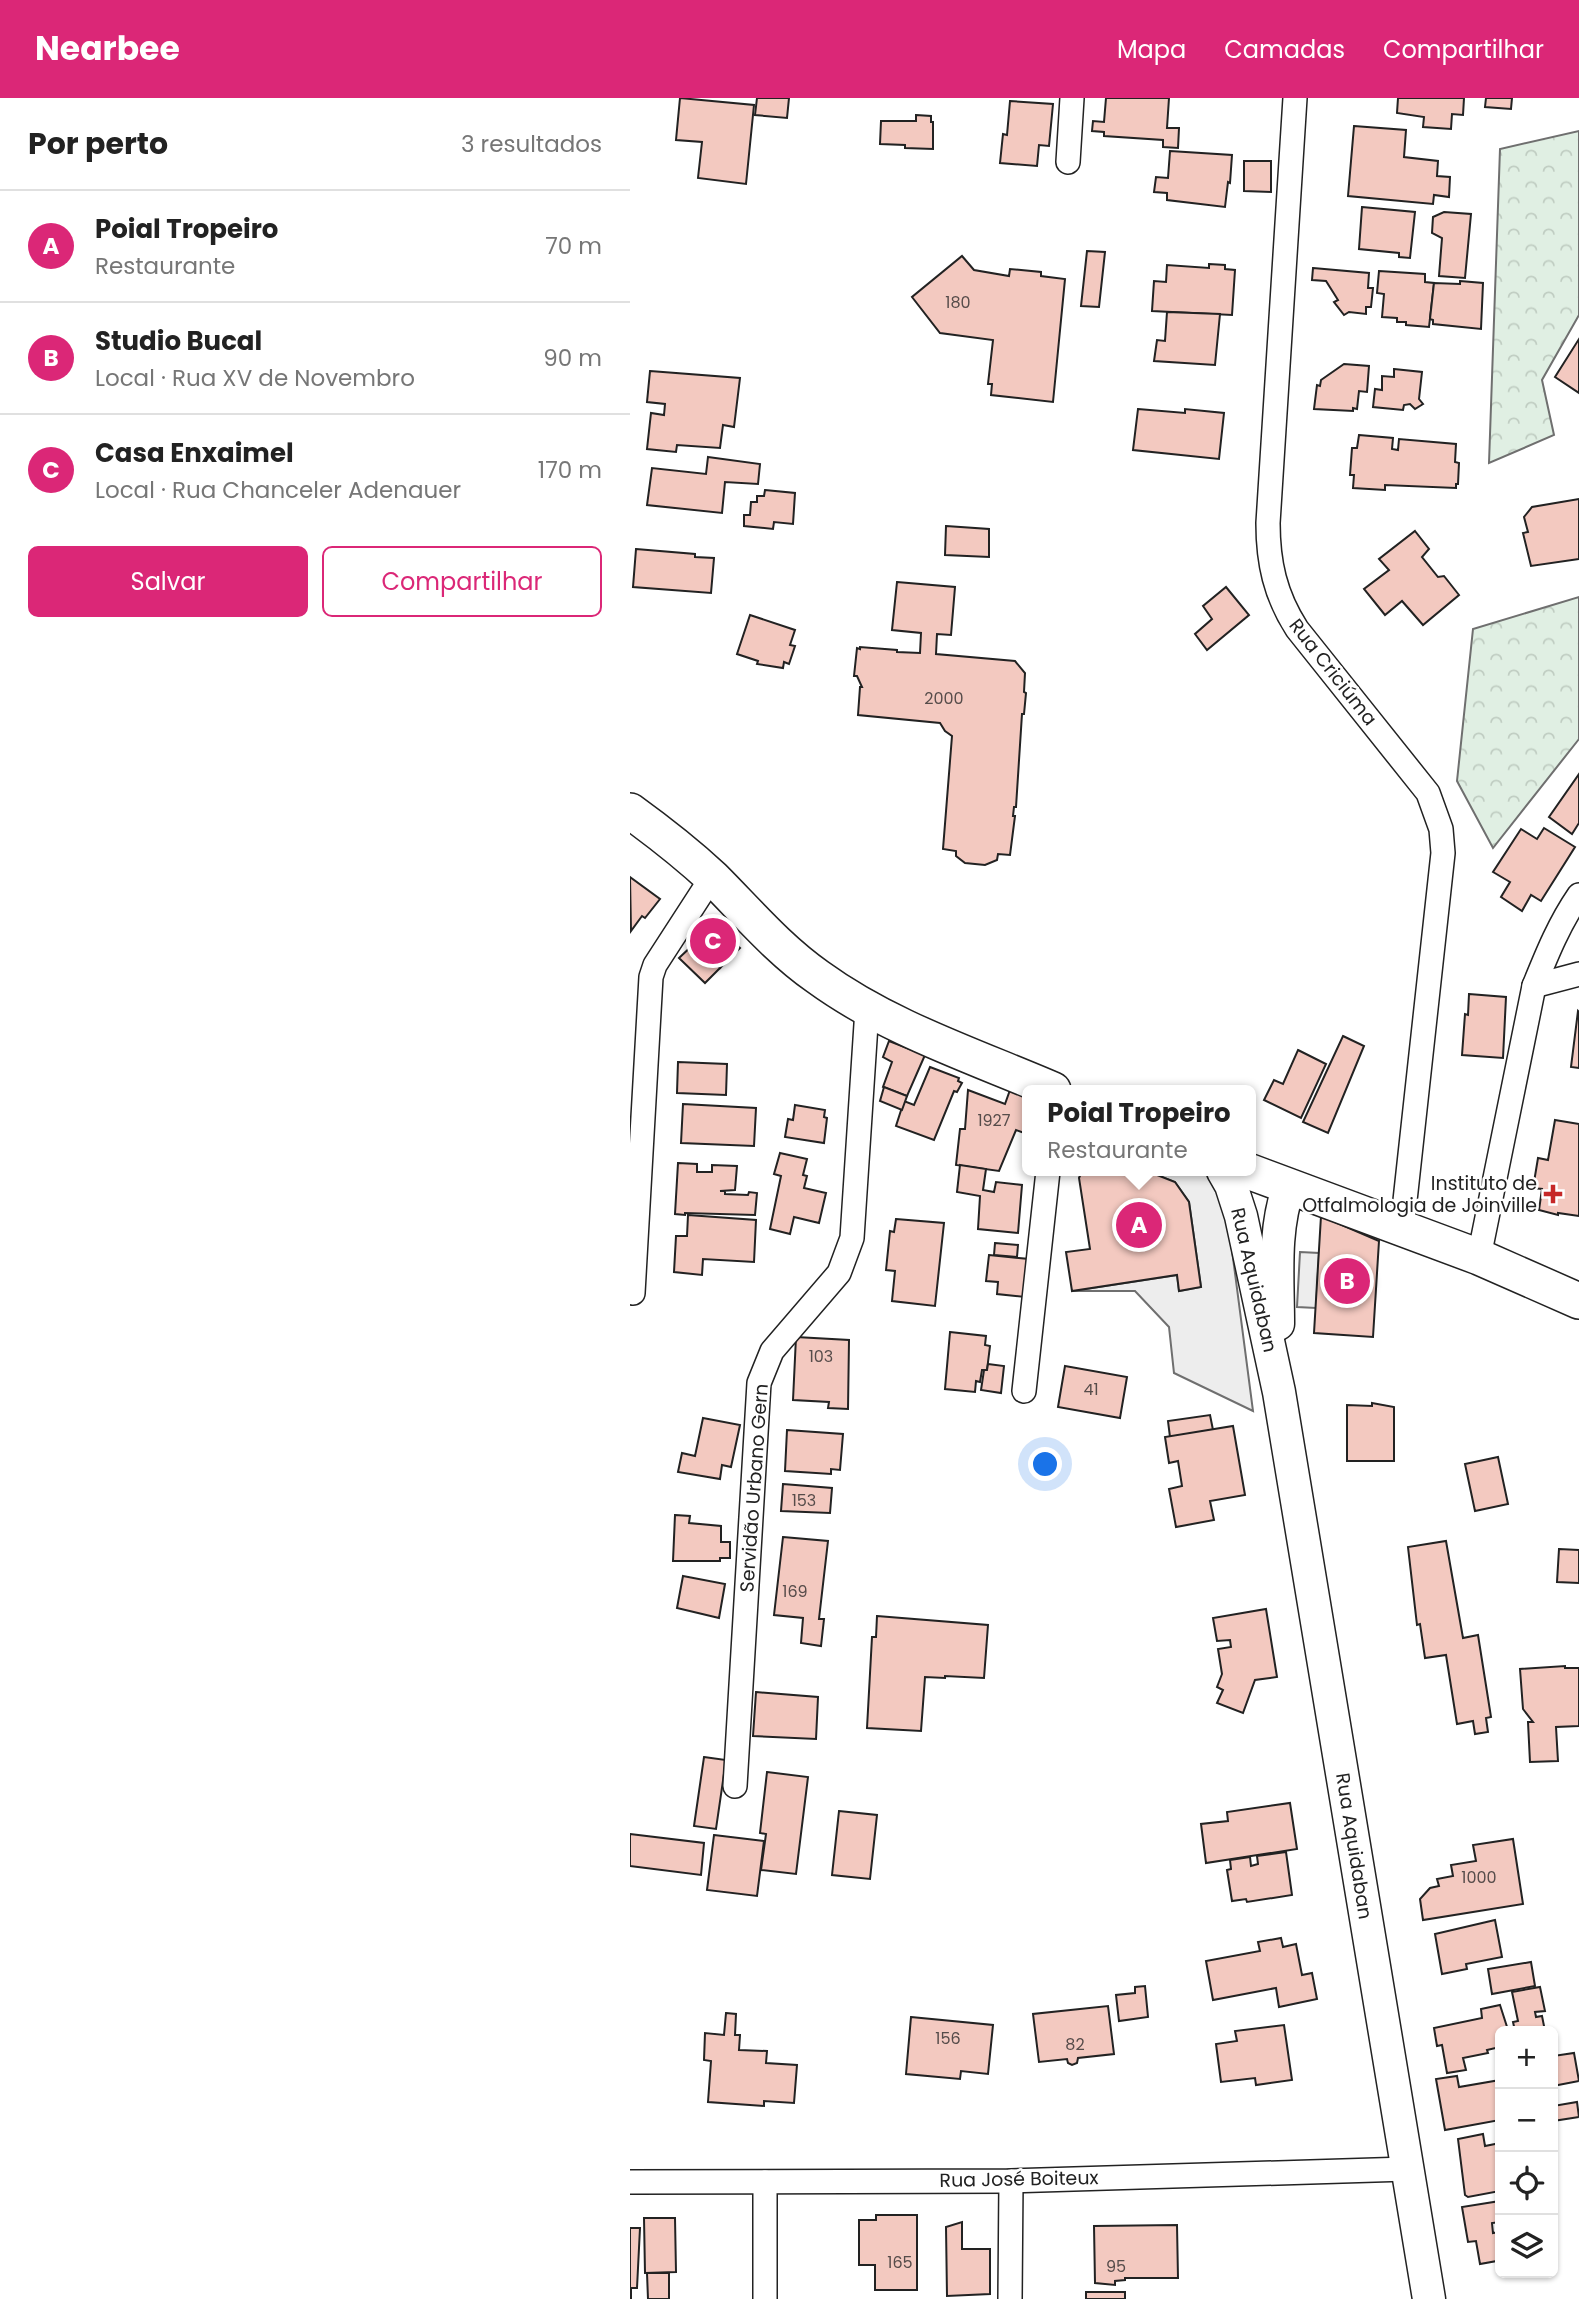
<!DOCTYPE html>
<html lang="pt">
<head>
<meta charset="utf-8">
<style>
	:root { --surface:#fff; --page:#f6f6f6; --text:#222; --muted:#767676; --line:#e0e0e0; --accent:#db2777 }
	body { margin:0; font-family:Poppins,sans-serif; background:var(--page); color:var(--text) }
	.controls { position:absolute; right:21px; bottom:21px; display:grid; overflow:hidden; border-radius:10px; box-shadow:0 2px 5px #0004 }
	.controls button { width:63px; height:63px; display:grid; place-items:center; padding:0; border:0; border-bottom:2px solid var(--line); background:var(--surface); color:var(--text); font:35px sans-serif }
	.you { position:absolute; left:416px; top:1367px; width:24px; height:24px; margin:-18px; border:5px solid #fff; border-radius:50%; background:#1a73e8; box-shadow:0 0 0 10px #1a73e833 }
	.badge { display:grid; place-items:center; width:46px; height:46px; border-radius:50%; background:var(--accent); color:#fff; font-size:23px; font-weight:700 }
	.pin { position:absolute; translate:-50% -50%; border:4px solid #fff; box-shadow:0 2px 7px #0006 }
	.popup { position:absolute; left:392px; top:987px; width:234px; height:91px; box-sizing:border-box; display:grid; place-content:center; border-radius:10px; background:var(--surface); filter:drop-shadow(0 2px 5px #0005); font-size:23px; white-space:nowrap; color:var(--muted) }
	.popup b { font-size:26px; color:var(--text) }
	.popup::after { content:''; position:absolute; left:50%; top:100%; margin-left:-14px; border:14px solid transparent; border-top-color:var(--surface) }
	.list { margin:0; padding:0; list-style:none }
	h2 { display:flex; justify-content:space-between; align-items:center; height:91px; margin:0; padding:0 28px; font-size:30px }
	h2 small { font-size:23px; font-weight:400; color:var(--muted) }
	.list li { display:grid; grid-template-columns:46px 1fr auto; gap:21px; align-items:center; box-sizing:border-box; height:112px; padding:0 28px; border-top:2px solid var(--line) }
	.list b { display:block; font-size:26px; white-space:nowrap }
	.list p { margin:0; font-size:23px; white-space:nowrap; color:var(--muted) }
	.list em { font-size:23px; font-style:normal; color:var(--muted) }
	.actions { display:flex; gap:14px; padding:21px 28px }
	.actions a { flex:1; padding:16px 0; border:2px solid var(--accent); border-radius:10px; text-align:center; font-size:24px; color:var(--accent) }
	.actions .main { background:var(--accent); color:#fff }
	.icon { flex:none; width:38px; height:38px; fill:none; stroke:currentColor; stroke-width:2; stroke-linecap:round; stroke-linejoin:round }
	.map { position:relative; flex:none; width:949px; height:2201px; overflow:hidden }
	header { display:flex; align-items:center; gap:42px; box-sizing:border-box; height:98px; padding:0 35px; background:var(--accent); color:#fff }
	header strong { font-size:33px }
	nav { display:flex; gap:38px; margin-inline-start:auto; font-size:24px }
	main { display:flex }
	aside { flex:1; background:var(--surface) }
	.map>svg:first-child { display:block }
	.forest { fill:url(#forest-crowns); stroke:#6f6f6f; stroke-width:2 }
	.parking { fill:#ededed; stroke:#6f6f6f; stroke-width:2 }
	.building { fill:#f3c9c0; stroke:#222; stroke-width:2 }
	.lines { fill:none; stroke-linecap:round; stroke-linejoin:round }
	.street-casing { stroke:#222; stroke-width:26 }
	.secondary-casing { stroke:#222; stroke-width:35 }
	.primary-casing { stroke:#222; stroke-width:38 }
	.street { stroke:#fff; stroke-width:23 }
	.secondary { stroke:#fff; stroke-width:32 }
	.primary { stroke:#fff; stroke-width:35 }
	.poi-dot { fill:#c62828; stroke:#fff; stroke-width:2.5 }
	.labels { text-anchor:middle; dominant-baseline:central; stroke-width:5; stroke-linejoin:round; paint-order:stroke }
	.number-label { font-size:16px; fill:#564c4a }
	.street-label { font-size:19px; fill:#222; stroke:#fff }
	.poi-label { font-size:19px; fill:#222; stroke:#fff; text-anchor:end }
</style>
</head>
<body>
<header>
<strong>Nearbee</strong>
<nav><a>Mapa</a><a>Camadas</a><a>Compartilhar</a></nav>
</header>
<main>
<aside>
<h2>Por perto<small>3 resultados</small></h2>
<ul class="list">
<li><span class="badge">A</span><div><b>Poial Tropeiro</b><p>Restaurante</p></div><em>70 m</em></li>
<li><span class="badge">B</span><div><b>Studio Bucal</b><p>Local · Rua XV de Novembro</p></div><em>90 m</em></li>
<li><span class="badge">C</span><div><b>Casa Enxaimel</b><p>Local · Rua Chanceler Adenauer</p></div><em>170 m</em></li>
</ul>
<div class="actions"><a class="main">Salvar</a><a>Compartilhar</a></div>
</aside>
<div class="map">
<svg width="949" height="2201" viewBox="0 0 949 2201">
	<defs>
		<pattern id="forest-crowns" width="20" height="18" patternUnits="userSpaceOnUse" patternTransform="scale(1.75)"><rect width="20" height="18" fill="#e0efe3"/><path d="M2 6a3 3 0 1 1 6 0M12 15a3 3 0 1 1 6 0" fill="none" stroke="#c0cdc2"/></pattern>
	</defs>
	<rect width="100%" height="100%" fill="#fff"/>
	<!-- forest -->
	<g class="forest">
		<polygon points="949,33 949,217 912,282 924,337 859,365 870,51"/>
		<polygon points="949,499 949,641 863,750 827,683 843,531"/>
	</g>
	<!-- parking -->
	<g class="parking">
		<polygon points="517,1073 582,1073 594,1091 623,1313 544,1275 539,1229 505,1193 442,1193 547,1177 549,1193 571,1189 559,1104 545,1084"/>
		<polygon points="670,1154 689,1155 686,1210 667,1209"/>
	</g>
	<!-- building -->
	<g class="building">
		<polygon points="50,0 124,7 116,86 68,80 72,44 46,42"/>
		<polygon points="127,0 159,0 157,20 125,17"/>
		<polygon points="476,0 539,0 537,30 549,30 548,50 533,49 533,42 474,38 474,34 462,33 463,23 474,24"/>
		<polygon points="768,0 834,0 833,17 822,16 821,31 793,29 794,19 767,15"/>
		<polygon points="856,0 882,0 881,11 855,9"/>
		<polygon points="380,3 423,6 419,48 409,47 407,68 370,65 373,36 377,37"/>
		<polygon points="286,17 301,18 301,24 303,24 303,51 275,50 275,47 250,46 251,23 286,23"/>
		<polygon points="724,28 776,32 774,59 808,63 807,78 820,79 819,99 804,97 803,106 718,98"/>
		<polygon points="540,53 602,57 600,85 598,84 595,109 537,102 537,95 524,94 526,79 538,80"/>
		<polygon points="614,63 641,63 641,94 614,93"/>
		<polygon points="732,109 785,114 780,160 769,159 769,155 729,151"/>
		<polygon points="814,114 841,116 835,180 809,178 812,140 802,135 803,119"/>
		<polygon points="457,153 475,154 469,209 451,208"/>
		<polygon points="332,158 344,172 379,178 380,171 411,174 411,178 435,181 423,304 361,297 362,286 358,286 363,242 310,235 282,199"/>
		<polygon points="579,166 595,167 595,171 605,172 602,217 522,213 524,183 536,184 537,167 579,170"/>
		<polygon points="683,170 739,175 738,190 743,190 741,209 736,209 736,216 719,214 714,217 704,204 708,202 696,183 682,182"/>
		<polygon points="749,173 795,176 795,184 804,185 799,229 776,227 776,224 767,224 767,220 752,219 754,196 747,195"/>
		<polygon points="830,183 853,185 851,231 803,226 803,222 800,221 804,185 830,186"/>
		<polygon points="537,214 590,216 585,267 524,263 527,242 535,243"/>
		<polygon points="949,241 949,295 925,279"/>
		<polygon points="714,266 739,268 737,294 729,293 727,311 723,310 723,313 684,311 687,287 690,288 691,282"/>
		<polygon points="764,271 792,274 789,301 793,306 785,311 780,306 774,307 773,312 743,309 745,291 752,292 752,278 764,279"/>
		<polygon points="20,273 110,280 104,329 93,327 90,350 47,347 46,354 17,351 21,315 34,317 35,306 17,304"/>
		<polygon points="508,311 555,315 555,311 594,315 589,361 503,352"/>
		<polygon points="729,337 763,340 762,351 768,352 769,341 826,346 825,364 829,365 828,386 826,386 826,390 755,387 755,392 723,390 724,377 720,377 722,350 727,350"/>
		<polygon points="78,359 130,366 128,386 95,384 92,415 17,407 22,370 76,376"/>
		<polygon points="135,392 165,395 163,426 144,424 143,431 114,428 114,417 120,417 121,404 127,404 127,398 134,398"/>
		<polygon points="949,401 949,461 901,468 893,435 898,434 894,419 902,409"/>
		<polygon points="316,428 359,431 359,459 315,457"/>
		<polygon points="785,433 799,451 792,459 808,479 814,478 829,497 793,527 772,503 755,517 734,491 759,472 749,461"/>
		<polygon points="6,451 65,456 65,459 84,460 81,495 3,489"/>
		<polygon points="267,484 325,489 321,537 307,536 306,556 385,563 395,575 394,594 396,595 394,616 392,616 386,709 384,709 383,718 385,718 380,757 368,756 367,762 355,767 335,765 326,758 326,753 313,751 322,638 315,633 310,625 228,617 230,589 232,589 227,578 224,578 227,550 230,551 230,549 267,552 267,554 290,555 291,535 262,532"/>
		<polygon points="596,489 619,517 577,552 565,536 582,521 573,508"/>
		<polygon points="120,517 165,532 160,547 165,548 159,566 154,564 153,570 127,566 128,563 107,556"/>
		<polygon points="949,676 949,725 942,736 919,719"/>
		<polygon points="914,730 945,749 911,803 901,797 892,813 871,799 880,784 863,774 891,731 907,741"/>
		<polygon points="0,779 30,801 15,820 12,818 1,833"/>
		<polygon points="85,825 101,841 81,861 65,845"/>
		<polygon points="101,841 110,850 90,870 81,861"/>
		<polygon points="65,845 90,870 75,885 49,860"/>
		<polygon points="839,896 876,899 873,960 832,957 835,916 838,917"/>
		<polygon points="948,913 949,914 949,970 941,969"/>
		<polygon points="713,938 734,948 698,1035 673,1024"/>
		<polygon points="259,943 295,957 277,998 253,989 262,964 253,959"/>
		<polygon points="668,952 696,966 671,1020 634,1002 644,982 653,986"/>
		<polygon points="48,964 97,966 96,997 47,995"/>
		<polygon points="300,969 329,980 328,983 332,985 327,994 324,993 304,1042 266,1028 274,1003 284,1007"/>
		<polygon points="254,989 277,998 272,1012 250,1003"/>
		<polygon points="338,992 375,1006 380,992 397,998 397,1036 386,1032 369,1073 326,1067 330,1031 335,1031"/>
		<polygon points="53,1006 126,1010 124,1048 51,1045"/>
		<polygon points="165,1007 195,1012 194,1019 197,1020 194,1045 155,1039 158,1021 163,1022"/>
		<polygon points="925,1022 949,1026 949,1118 928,1115 928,1117 909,1112 912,1091 903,1090 908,1060 918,1062"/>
		<polygon points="150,1055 177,1061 173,1077 177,1078 174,1090 196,1095 189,1125 164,1119 160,1136 140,1131 151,1078 144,1076"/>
		<polygon points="48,1065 67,1066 67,1074 82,1074 82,1067 107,1068 105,1092 90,1093 95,1093 95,1096 118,1097 119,1094 127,1095 125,1117 55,1115 55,1117 45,1116"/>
		<polygon points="330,1067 356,1071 353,1092 364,1094 366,1084 392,1087 388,1135 348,1131 350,1098 327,1094"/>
		<polygon points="452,1073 517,1073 545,1084 559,1104 571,1189 549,1193 547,1177 442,1193 436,1154 460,1151 449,1080"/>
		<polygon points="58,1117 126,1122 124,1164 73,1161 72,1177 44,1174 46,1138 57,1138"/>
		<polygon points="691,1118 749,1143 743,1239 684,1235"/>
		<polygon points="266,1121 314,1125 305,1208 262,1203 265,1173 256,1172 260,1133 264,1134"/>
		<polygon points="365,1145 388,1147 387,1159 364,1157"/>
		<polygon points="359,1157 399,1161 395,1199 367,1196 368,1184 356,1183"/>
		<polygon points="320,1234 356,1238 355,1247 360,1248 357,1272 352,1272 350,1284 346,1283 345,1294 315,1291"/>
		<polygon points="166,1239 219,1242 218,1311 198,1310 199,1304 163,1302"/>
		<polygon points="358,1266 374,1268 371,1295 351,1292 354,1272 357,1272"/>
		<polygon points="435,1268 497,1279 490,1320 428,1309"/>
		<polygon points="742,1305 764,1309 764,1363 717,1363 717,1307 742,1308"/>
		<polygon points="580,1317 583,1332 540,1339 538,1323"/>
		<polygon points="73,1320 110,1327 101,1369 92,1367 90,1381 48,1374 52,1355 65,1358"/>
		<polygon points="603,1328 615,1397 580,1403 584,1422 546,1429 539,1391 552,1388 548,1363 539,1365 535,1339"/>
		<polygon points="157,1332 213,1336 210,1372 201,1371 201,1376 155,1373"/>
		<polygon points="868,1359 878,1406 845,1413 835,1366"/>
		<polygon points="153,1386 202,1390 200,1415 151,1413"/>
		<polygon points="45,1417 60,1418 59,1425 91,1428 91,1444 100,1444 100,1460 90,1460 90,1463 43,1463"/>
		<polygon points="153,1439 198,1443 189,1521 194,1521 191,1548 171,1545 173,1520 144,1517"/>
		<polygon points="816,1443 833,1540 848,1537 861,1619 856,1620 858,1634 845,1636 843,1623 827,1626 816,1557 795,1560 790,1526 787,1527 778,1449"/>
		<polygon points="929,1451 949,1452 949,1485 927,1484"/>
		<polygon points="53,1478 95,1486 89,1520 47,1510"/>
		<polygon points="636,1511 647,1579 625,1582 613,1615 587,1605 593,1592 587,1589 592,1576 588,1551 601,1549 600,1542 587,1543 583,1520"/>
		<polygon points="247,1518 358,1527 354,1580 315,1578 315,1580 295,1579 291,1633 237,1630 242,1539 246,1539"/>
		<polygon points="935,1568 935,1570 949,1570 949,1628 926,1629 928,1663 900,1664 898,1624 903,1624 893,1611 890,1571"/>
		<polygon points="126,1594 188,1599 186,1641 123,1638"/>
		<polygon points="74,1659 96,1662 86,1731 64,1728"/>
		<polygon points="137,1674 178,1679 166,1776 131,1772 136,1736 130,1735"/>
		<polygon points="660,1705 667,1751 576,1765 571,1726 598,1723 597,1714"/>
		<polygon points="209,1713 247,1717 240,1781 202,1777"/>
		<polygon points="0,1736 74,1745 71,1777 0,1768"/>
		<polygon points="84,1737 134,1743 127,1798 77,1792"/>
		<polygon points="883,1741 893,1806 793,1822 790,1801 800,1790 809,1788 807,1781 823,1778 821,1767 846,1763 843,1747"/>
		<polygon points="656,1754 662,1797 617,1804 616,1801 602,1803 597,1772 601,1771 600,1762 620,1759 621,1768 628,1766 627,1758"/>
		<polygon points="865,1822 872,1859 836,1866 837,1871 812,1876 805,1836"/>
		<polygon points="651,1840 653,1849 666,1846 672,1877 682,1875 687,1901 649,1909 646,1890 583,1902 576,1863 630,1853 628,1844"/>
		<polygon points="901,1864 905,1888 862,1896 858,1871"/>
		<polygon points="515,1888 518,1919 489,1923 486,1897 505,1895 505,1889"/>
		<polygon points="910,1889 915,1913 905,1914 906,1919 912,1918 915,1933 885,1933 883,1924 888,1923 882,1894"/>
		<polygon points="870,1907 878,1932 870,1933 870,1949 857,1952 858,1955 833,1960 836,1972 817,1975 812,1947 807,1948 804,1930 852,1920 851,1911"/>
		<polygon points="478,1908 484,1956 448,1960 447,1965 442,1967 438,1965 437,1961 409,1964 403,1916"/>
		<polygon points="96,1915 106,1916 105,1937 110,1937 109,1952 137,1953 136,1965 167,1967 164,2005 134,2003 134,2008 78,2004 81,1963 74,1962 75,1935 94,1937"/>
		<polygon points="281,1919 363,1927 358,1976 331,1973 330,1981 276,1976"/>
		<polygon points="654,1927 662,1982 626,1987 625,1980 591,1984 586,1946 607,1943 605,1933"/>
		<polygon points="944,1955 949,1983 923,1988 923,1958"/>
		<polygon points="827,1978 829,1989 870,1982 870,2022 815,2032 806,1981"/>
		<polygon points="947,2004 949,2019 923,2023 923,2008"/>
		<polygon points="853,2036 855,2048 870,2045 870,2093 838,2099 835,2097 828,2041"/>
		<polygon points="870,2103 870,2124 862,2125 863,2135 870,2134 870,2168 868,2169 867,2163 850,2166 846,2143 838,2144 832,2109"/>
		<polygon points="246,2117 287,2117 287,2192 245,2192 245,2167 229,2167 229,2122 246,2122"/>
		<polygon points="14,2120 45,2120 46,2174 15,2175"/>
		<polygon points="332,2124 332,2151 360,2151 360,2196 317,2198 316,2129"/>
		<polygon points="547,2127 548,2180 495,2180 495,2182 485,2183 485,2187 465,2185 464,2128"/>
		<polygon points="0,2130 10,2130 7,2190 1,2190 1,2201 0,2201"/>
		<polygon points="17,2175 39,2175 39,2201 18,2201"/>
		<rect x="456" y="2194" width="39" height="7"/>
	</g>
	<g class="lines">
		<defs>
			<g id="street">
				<path d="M665,0L638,425C638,464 645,497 667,531L798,695L811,731L813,755L772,1130"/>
				<polyline points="438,64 442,0"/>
				<polyline points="904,888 949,876"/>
				<path d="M849,1159L904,888C917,856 929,826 949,797"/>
				<polyline points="3,1195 21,879 25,867 82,779"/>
				<polyline points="394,1293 418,1073"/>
				<polyline points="105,1688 129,1285 142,1253 209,1175 222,1140 237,911"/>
				<polyline points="0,2084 381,2083 777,2071"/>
				<polyline points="135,2084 135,2201"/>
				<polyline points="380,2201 381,2083"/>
			</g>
			<g id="secondary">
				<polyline points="593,1073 601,1087 611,1118 649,1294 799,2201"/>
				<path d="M648,1226C648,1179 643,1133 659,1088"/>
			</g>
			<g id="primary">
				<path d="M0,713C29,734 57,756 83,780C117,814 148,851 188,879C258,930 344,958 423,992"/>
				<polyline points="618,1073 849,1159 949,1203"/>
			</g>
		</defs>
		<!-- street casing -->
		<use href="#street" class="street-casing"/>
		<!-- secondary casing -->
		<use href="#secondary" class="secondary-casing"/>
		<!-- primary casing -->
		<use href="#primary" class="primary-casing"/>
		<!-- street -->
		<use href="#street" class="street"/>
		<!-- secondary -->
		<use href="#secondary" class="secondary"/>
		<!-- primary -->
		<use href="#primary" class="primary"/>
	</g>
	<!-- markers -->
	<path class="poi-dot" d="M919.5 1085.5h7v7h7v7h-7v7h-7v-7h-7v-7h7z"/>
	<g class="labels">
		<!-- number labels -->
		<g class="number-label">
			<text x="328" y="204">180</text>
			<text x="314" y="600">2000</text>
			<text x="364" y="1022">1927</text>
			<text x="191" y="1258">103</text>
			<text x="461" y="1291">41</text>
			<text x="174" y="1402">153</text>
			<text x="165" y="1493">169</text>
			<text x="849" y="1779">1000</text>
			<text x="318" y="1940">156</text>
			<text x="445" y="1946">82</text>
			<text x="270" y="2164">165</text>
			<text x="486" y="2168">95</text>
		</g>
		<!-- street labels -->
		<g class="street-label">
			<text transform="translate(703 574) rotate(52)">Rua Criciúma</text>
			<text transform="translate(624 1182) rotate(77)">Rua Aquidaban</text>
			<text transform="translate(124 1390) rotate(-86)">Servidão Urbano Gern</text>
			<text transform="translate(724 1748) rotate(81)">Rua Aquidaban</text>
			<text transform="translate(389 2081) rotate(-1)">Rua José Boiteux</text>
		</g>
		<!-- poi labels -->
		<g class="poi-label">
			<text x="907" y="1085">Instituto de<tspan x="907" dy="22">Otfalmologia de Joinville</tspan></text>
		</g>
	</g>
</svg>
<div class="controls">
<button>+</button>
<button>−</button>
<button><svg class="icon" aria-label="locate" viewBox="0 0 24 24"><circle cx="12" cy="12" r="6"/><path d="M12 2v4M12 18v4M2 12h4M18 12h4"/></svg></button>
<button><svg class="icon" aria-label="layers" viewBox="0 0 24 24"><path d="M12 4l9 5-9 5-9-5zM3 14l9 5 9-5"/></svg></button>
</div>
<div class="you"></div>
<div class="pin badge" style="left:509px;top:1127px">A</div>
<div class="popup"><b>Poial Tropeiro</b>Restaurante</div>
<div class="pin badge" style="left:717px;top:1183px">B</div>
<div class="pin badge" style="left:83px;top:843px">C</div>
</div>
</main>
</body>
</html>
